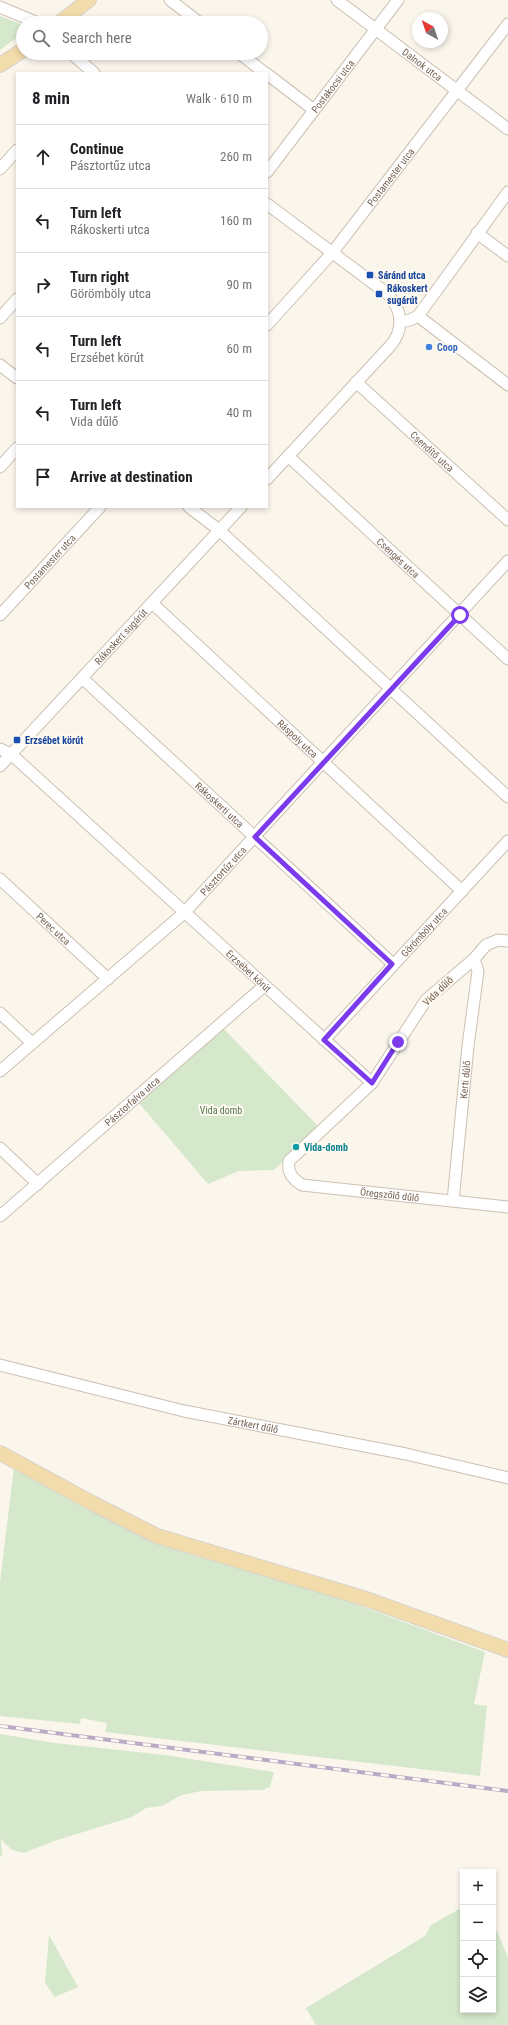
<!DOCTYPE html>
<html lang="en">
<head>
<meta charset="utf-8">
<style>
	:root { --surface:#fff; --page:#f6f6f6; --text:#202124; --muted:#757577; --line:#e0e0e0 }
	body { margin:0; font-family:"Roboto Condensed",sans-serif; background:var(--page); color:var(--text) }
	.controls { position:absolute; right:12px; bottom:12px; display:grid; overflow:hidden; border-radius:0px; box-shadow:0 2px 6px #0003 }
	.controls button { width:36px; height:36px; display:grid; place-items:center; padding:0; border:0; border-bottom:1px solid var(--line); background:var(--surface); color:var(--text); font:20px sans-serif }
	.compass { position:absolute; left:412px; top:12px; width:36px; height:36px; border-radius:50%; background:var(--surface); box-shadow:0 2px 6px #0003; rotate:320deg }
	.stop { position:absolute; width:12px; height:12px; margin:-9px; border:3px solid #7c3aed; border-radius:50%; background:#fff }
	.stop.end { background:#7c3aed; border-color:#fff; box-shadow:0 1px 4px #0008 }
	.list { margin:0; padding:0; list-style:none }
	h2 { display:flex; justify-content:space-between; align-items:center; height:52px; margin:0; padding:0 16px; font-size:17px }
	h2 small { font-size:13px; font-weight:400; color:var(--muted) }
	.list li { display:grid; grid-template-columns:26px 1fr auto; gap:12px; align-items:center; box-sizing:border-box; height:64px; padding:0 16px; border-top:1px solid var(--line) }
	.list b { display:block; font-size:15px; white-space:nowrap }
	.list p { margin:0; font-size:13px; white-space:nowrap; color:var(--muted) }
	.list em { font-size:13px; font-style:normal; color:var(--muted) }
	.icon { flex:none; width:22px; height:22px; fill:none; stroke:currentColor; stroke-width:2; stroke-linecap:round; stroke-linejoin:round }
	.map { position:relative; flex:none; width:508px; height:2025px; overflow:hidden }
	.search { position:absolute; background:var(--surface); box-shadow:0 2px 6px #0003; left:16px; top:16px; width:252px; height:44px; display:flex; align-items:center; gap:10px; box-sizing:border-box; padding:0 14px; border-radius:22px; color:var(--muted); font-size:15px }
	.panel { position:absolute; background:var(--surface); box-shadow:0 2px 6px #0003; left:16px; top:72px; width:252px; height:436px; border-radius:0px }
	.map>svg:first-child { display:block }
	.green { fill:#d5e8cb }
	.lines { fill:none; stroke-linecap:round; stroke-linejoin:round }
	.minor-casing { stroke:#cdbfb2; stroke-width:13 }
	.major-casing { stroke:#d8d2ce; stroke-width:16 }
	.minor { stroke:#fff; stroke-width:11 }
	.major { stroke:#f3dcab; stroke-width:14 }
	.rail-casing { stroke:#baaac5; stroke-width:4 }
	.rail { stroke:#fefaf2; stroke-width:2.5; stroke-dasharray:8; stroke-linecap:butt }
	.route { stroke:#7c3aed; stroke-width:5 }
	.transit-dot { fill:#1a4fb4; stroke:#fefaf2; stroke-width:1.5 }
	.shop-dot { fill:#3f7fe0; stroke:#fefaf2; stroke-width:1.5 }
	.culture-dot { fill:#0f9aa8; stroke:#fefaf2; stroke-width:1.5 }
	.labels { text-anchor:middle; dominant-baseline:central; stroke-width:4; stroke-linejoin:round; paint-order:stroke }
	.street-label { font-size:10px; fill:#745f50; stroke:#fefaf2 }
	.transit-label { font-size:10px; font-weight:bold; fill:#164399; stroke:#fefaf2; text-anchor:start }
	.shop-label { font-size:10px; font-weight:bold; fill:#366cbe; stroke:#fefaf2; text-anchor:start }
	.park-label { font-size:10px; fill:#54784a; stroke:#fefaf2 }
	.culture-label { font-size:10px; font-weight:bold; fill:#0d838f; stroke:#fefaf2; text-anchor:start }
</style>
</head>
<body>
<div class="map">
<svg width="508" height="2025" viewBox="0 0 508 2025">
	<rect width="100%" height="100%" fill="#fbf6ec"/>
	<!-- green -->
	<g class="green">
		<polygon points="0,16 23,25 23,33 0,50"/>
		<polygon points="222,1027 319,1127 274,1170 239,1171 208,1184 138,1102"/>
		<polygon points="14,1467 136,1534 188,1554 320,1591 485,1652 474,1704 487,1706 480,1776 105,1732 107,1723 81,1718 80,1724 0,1716 0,1582"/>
		<polygon points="0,1734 55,1743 165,1755 274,1772 270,1787 263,1790 201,1791 182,1795 162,1806 146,1808 132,1817 54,1841 24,1853 12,1850 1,1839 2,1856 0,1857"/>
		<polygon points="463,1907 463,2010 493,2010 493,1922 508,1957 508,2025 316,2025 306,2008 425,1936 431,1925"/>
		<polygon points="49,1935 78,1987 55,1997 45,1983"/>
	</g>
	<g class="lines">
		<defs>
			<g id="minor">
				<polyline points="170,0 200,23"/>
				<path id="s1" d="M337,0L508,129"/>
				<polyline points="0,7 38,23"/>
				<polyline points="71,53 94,73"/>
				<polyline points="239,53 265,73"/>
				<polyline points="267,74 314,110"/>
				<polyline points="0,169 17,150"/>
				<path id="s2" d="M267,172L398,0"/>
				<path d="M267,204L389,295C402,311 404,329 391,345L267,479"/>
				<polyline points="477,233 508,256"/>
				<polyline points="418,316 508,385"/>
				<polyline points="0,318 17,299"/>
				<polyline points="400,322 410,320 418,316 508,192"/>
				<path id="s3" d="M267,325L332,253L508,24"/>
				<polyline points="0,365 17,378"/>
				<path id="s4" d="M356,382L508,520"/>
				<path id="s5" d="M288,456L508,659"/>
				<polyline points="0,467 17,448"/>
				<polyline points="189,507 219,530 508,797"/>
				<path id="s6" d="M152,603L462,891"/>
				<path id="s7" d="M0,615L100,507"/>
				<path id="s8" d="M82,678L393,964"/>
				<path id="s9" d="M0,749L11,754L372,1083"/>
				<path id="s10" d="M0,766L241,507"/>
				<path id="s11" d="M0,879L108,979"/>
				<path id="s12" d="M508,941L498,940L486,945L474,959L426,1000L372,1083L289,1161C287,1173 293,1179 302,1185L508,1207"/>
				<polyline points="0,1013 32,1043"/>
				<path id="s13" d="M324,1040L508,841"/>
				<path id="s14" d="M0,1071L184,913L508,561"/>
				<polyline points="0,1148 38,1184"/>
				<path id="s15" d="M453,1201L468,1046L478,971L474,959"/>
				<path id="s16" d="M0,1216L264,986"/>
				<path id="s17" d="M0,1365L184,1411L406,1454L508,1478"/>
			</g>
			<g id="major">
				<polyline points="59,23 89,0"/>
				<polyline points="0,65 23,50"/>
				<polyline points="0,1453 92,1503 157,1536 366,1599 508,1650"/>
			</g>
		</defs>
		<!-- minor casing -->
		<use href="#minor" class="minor-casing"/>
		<!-- major casing -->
		<use href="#major" class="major-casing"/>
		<!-- minor -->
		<use href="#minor" class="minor"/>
		<!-- major -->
		<use href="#major" class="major"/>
		<defs>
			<polyline id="rail" points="0,1726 508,1791"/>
		</defs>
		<!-- rail casing -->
		<use href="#rail" class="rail-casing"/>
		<!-- rail -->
		<use href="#rail" class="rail"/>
	</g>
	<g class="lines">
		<!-- route -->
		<polyline class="route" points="398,1042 372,1083 324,1040 392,964 255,837 460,615"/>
	</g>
	<!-- markers -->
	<g class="transit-dot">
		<rect x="366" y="271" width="8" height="8" rx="2"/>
		<rect x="375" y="290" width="8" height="8" rx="2"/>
		<rect x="13" y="736" width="8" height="8" rx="2"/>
	</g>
	<circle class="shop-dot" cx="429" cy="347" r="4"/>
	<circle class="culture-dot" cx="296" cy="1147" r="4"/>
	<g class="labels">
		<!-- street labels -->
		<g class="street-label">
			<text stroke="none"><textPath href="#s1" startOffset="107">Dalnok utca</textPath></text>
			<text stroke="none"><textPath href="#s2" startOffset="108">Postakocsi utca</textPath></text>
			<text stroke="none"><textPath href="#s3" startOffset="193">Postamester utca</textPath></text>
			<text stroke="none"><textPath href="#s4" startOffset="103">Csendítő utca</textPath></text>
			<text stroke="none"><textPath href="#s5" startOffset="150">Csengés utca</textPath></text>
			<text stroke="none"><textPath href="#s7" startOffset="73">Postamester utca</textPath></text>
			<text stroke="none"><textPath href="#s10" startOffset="177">Rákoskert sugárút</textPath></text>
			<text stroke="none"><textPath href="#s6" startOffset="199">Ráspoly utca</textPath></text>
			<text stroke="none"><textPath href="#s8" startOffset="187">Rákoskerti utca</textPath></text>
			<text stroke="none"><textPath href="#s14" startOffset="300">Pásztortűz utca</textPath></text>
			<text stroke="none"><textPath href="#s11" startOffset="73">Perec utca</textPath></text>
			<text stroke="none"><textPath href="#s13" startOffset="147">Görömböly utca</textPath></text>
			<text stroke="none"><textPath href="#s9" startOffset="334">Erzsébet körút</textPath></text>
			<text transform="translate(438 991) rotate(-44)">Vida dűlő</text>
			<text stroke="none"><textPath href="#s15" startOffset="122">Kerti dűlő</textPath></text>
			<text stroke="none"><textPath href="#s16" startOffset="175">Pásztorfalva utca</textPath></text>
			<text stroke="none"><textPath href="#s12" startOffset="435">Öregszőlő dűlő</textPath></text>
			<text stroke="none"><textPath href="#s17" startOffset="260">Zártkert dűlő</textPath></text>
		</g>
		<!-- transit labels -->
		<g class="transit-label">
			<text x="378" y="275">Sáránd utca</text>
			<text x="387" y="288">Rákoskert<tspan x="387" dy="12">sugárút</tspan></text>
			<text x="25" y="740">Erzsébet körút</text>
		</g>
		<!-- shop labels -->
		<g class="shop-label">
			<text x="437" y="347">Coop</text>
		</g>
		<!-- park labels -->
		<g class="park-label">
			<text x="221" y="1110">Vida domb</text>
		</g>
		<!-- culture labels -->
		<g class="culture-label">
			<text x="304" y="1147">Vida-domb</text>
		</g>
	</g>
</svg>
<div class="controls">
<button>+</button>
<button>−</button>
<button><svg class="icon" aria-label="locate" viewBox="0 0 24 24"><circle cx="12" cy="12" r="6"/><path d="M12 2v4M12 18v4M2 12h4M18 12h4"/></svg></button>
<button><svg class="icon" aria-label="layers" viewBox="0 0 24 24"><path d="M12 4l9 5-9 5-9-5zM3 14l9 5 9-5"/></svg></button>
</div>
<svg class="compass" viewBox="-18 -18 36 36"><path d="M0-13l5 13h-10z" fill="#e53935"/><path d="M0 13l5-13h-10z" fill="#757577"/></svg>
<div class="stop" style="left:460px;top:615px"></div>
<div class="stop end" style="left:398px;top:1042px"></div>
<div class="search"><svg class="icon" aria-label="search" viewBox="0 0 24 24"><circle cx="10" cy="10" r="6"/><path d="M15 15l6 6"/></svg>Search here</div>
<section class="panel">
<h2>8 min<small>Walk · 610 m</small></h2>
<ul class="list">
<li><svg class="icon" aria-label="ahead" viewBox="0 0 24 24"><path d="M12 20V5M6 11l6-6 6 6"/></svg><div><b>Continue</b><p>Pásztortűz utca</p></div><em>260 m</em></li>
<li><svg class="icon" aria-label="left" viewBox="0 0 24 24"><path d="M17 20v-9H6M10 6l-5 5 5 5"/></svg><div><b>Turn left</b><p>Rákoskerti utca</p></div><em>160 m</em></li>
<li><svg class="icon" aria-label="right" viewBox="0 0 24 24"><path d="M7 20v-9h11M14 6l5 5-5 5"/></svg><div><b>Turn right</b><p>Görömböly utca</p></div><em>90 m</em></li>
<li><svg class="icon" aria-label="left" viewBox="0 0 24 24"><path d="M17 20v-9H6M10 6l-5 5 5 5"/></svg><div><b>Turn left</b><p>Erzsébet körút</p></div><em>60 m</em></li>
<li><svg class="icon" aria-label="left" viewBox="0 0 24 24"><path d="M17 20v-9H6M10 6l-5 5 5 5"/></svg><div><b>Turn left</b><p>Vida dűlő</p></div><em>40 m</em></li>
<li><svg class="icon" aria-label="arrive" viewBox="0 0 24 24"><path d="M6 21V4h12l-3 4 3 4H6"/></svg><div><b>Arrive at destination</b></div></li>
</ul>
</section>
</div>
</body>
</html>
